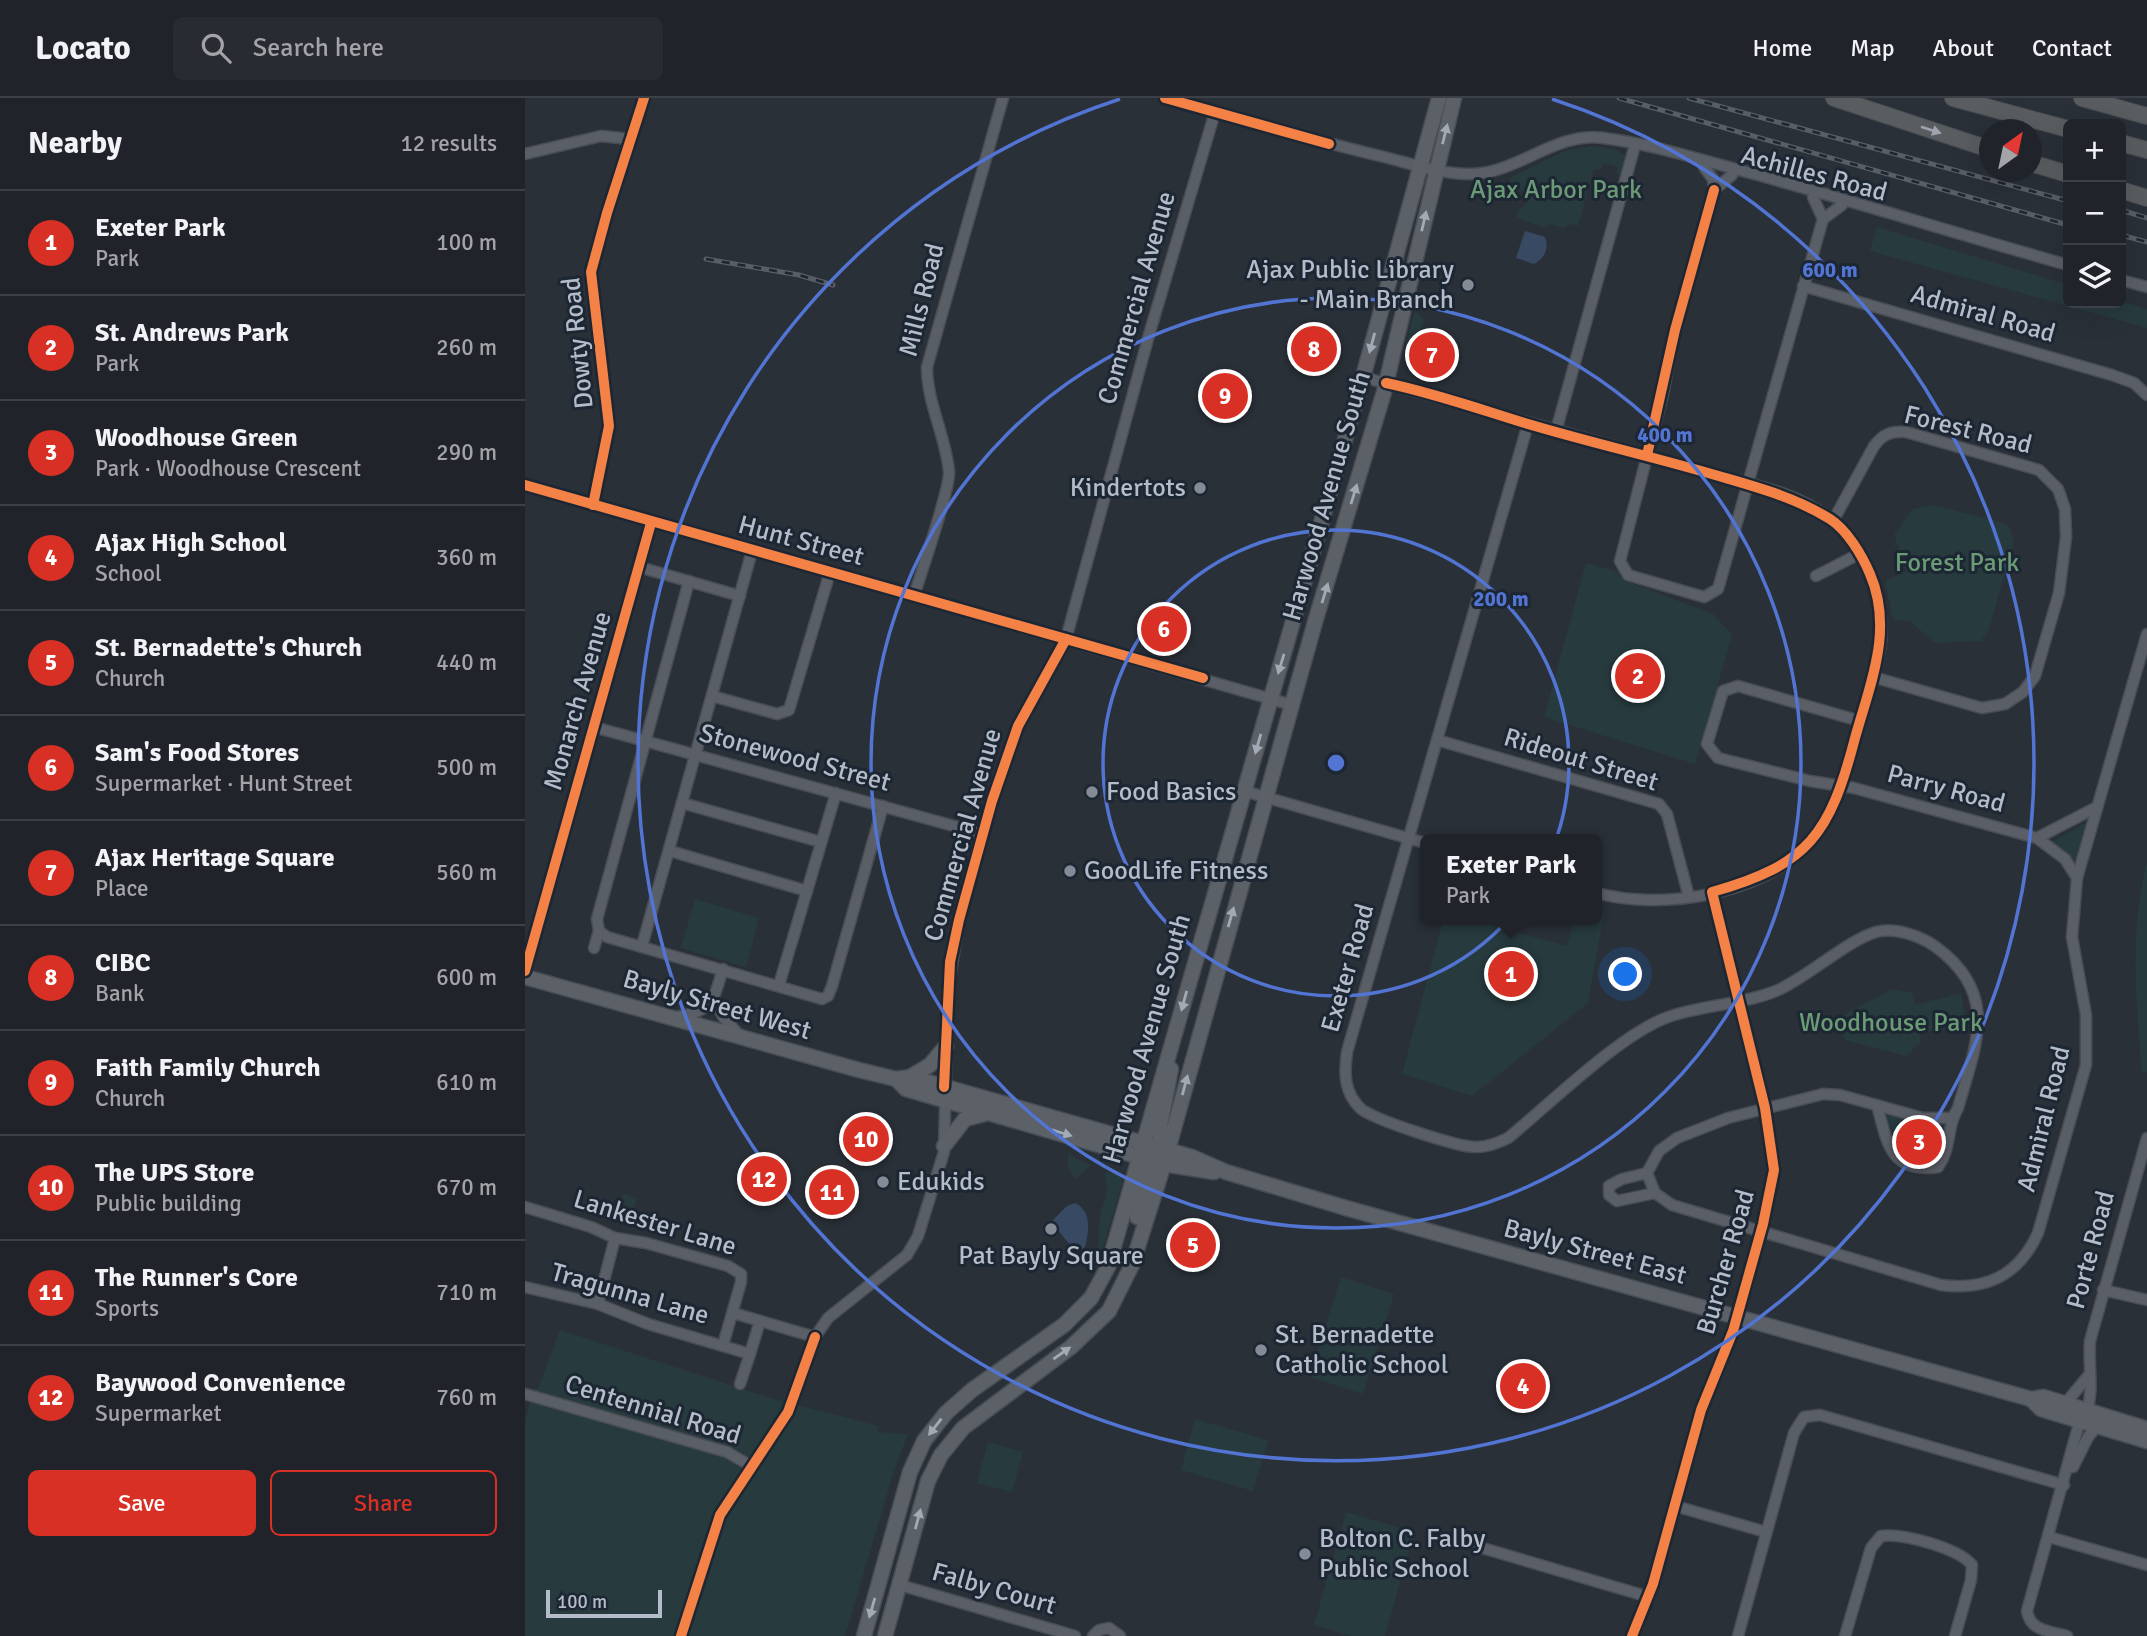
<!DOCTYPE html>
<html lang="en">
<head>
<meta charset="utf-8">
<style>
	:root { --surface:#20242a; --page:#282c32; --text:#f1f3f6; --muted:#a2a4a8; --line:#3d4147; --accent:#d93025 }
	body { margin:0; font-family:Signika,sans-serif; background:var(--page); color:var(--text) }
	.controls { position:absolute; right:21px; top:21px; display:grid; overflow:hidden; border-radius:10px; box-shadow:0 7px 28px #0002 }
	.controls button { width:63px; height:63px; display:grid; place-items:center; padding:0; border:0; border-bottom:2px solid var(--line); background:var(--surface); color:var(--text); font:35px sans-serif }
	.compass { position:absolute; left:1454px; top:21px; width:63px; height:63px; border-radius:50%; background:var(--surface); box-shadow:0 7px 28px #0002; rotate:33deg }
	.scale { position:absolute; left:21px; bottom:18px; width:116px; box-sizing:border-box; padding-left:7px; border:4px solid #b4bcc9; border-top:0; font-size:19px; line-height:24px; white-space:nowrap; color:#b4bcc9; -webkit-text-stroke:5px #1d2633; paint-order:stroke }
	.you { position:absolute; left:1101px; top:877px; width:24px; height:24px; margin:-18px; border:5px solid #fff; border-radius:50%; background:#1a73e8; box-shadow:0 0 0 10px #1a73e833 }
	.badge { display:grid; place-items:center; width:46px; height:46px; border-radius:50%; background:var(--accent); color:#fff; font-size:23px; font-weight:700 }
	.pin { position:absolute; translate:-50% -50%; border:4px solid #fff; box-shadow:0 2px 7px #0006 }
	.popup { position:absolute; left:895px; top:736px; width:182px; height:91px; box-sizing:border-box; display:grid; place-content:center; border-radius:10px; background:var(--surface); filter:drop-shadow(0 2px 5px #0005); font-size:23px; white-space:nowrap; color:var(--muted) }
	.popup b { font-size:26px; color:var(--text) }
	.popup::after { content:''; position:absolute; left:50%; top:100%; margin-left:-14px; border:14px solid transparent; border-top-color:var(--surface) }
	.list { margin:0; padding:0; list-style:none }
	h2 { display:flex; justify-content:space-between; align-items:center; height:91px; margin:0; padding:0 28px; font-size:30px }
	h2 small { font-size:23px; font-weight:400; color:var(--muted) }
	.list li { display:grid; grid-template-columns:46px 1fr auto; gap:21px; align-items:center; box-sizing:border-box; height:105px; padding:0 28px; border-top:2px solid var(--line) }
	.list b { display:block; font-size:26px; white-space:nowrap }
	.list p { margin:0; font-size:23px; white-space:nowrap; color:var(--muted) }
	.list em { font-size:23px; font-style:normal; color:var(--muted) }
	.actions { display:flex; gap:14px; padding:21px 28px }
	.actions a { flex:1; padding:16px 0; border:2px solid var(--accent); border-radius:10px; text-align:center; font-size:24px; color:var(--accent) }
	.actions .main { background:var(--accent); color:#fff }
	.icon { flex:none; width:38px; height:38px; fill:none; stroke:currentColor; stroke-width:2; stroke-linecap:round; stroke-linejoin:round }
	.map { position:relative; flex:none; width:1622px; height:1538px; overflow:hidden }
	header { display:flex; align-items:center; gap:42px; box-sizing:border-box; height:98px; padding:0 35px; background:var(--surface); border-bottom:2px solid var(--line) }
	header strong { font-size:33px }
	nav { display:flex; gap:38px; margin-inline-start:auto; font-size:24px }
	.search { width:490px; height:63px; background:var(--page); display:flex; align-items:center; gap:18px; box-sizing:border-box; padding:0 24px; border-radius:10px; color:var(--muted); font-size:26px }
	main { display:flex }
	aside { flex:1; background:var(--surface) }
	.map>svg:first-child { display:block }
	.green { fill:#273a3e }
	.water { fill:#384963 }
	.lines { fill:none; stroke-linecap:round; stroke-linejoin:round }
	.minor-casing { stroke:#484c53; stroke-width:13 }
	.major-casing { stroke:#484c55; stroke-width:17 }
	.highway-casing { stroke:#474c53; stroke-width:18 }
	.minor { stroke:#5a5e66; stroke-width:10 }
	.major { stroke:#5c6168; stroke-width:14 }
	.highway { stroke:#5a5d60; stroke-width:16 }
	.rail-casing { stroke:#595d64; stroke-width:5 }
	.rail { stroke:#1d2633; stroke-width:2.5; stroke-dasharray:8; stroke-linecap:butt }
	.cycleway-casing { stroke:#1d2633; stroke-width:15 }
	.cycleway { stroke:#f48246; stroke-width:10 }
	.oneway { fill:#9ea4af }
	.oneway2 { fill:#a2aab6 }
	.ring { fill:none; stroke:#5274d3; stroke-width:3.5 }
	.poi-dot { fill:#848b96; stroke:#1d2633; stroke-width:2.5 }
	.labels { text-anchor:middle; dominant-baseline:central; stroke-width:6; stroke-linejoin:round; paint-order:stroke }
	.street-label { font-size:26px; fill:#b4bcc9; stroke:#1d2633 }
	.park-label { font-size:26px; fill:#6b9a76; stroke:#1d2633 }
	.poi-label { font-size:26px; fill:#b4bcc9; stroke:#1d2633; text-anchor:start }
	.centre { fill:#5274d3; stroke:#1d2633; stroke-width:3.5 }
	.ring-label { font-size:21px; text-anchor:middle; font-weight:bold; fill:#5274d3; stroke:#1d2633; stroke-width:6; stroke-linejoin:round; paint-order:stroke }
</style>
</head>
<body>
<header>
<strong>Locato</strong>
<div class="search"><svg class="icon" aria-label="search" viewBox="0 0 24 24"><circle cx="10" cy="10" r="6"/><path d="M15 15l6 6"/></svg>Search here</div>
<nav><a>Home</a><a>Map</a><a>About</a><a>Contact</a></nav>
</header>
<main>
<aside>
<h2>Nearby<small>12 results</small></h2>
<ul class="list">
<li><span class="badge">1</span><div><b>Exeter Park</b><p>Park</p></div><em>100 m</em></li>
<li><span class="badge">2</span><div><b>St. Andrews Park</b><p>Park</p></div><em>260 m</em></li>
<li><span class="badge">3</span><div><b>Woodhouse Green</b><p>Park · Woodhouse Crescent</p></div><em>290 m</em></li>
<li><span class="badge">4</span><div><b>Ajax High School</b><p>School</p></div><em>360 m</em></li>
<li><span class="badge">5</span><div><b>St. Bernadette's Church</b><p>Church</p></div><em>440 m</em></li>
<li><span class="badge">6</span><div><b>Sam's Food Stores</b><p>Supermarket · Hunt Street</p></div><em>500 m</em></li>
<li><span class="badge">7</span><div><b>Ajax Heritage Square</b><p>Place</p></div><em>560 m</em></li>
<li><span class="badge">8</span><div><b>CIBC</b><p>Bank</p></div><em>600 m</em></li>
<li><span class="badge">9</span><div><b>Faith Family Church</b><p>Church</p></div><em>610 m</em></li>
<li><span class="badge">10</span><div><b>The UPS Store</b><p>Public building</p></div><em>670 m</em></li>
<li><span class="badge">11</span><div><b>The Runner's Core</b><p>Sports</p></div><em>710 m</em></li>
<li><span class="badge">12</span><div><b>Baywood Convenience</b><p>Supermarket</p></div><em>760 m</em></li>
</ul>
<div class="actions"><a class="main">Save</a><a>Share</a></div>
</aside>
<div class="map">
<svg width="1622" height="1538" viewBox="0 0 1622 1538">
	<rect width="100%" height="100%" fill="#2a3038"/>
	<!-- green -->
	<g class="green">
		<polygon points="1068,48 1090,51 1103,59 1097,77 1091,76 1093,69 1078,65 1076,72 1069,71 1053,128 1044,126 1039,130 1024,126 1020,130 992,120 992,115 1003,103 997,92 984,84 986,79 1042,52"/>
		<polygon points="1352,129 1543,187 1543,205 1596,203 1622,211 1622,230 1345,153"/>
		<polygon points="890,211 899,222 890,249 881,246"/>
		<polygon points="1408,407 1478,425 1484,429 1489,442 1464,532 1456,543 1410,545 1385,523 1368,522 1360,483 1382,473 1369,437 1388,411"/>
		<polygon points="1061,465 1090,473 1101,483 1188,516 1207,537 1170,666 1019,619"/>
		<polygon points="1564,723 1551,767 1550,767 1527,744"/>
		<path d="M1622,764V974L1617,975C1611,906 1604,832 1622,764Z"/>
		<polygon points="170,801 234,820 221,869 156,850"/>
		<polygon points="1072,814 1079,816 1063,905 947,998 877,976 918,822 948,822 1042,848 1049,822 1072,822"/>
		<polygon points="1367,891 1387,895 1390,907 1436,895 1441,927 1395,935 1395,945 1381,958 1320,942 1313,920"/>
		<path d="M1361,1017L1402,1027H1418L1422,1031L1414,1063C1406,1066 1401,1066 1393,1064C1364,1057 1367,1045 1359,1019Z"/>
		<polygon points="543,1056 566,1067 550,1081 543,1069"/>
		<path d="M587,1071L598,1082L575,1160L571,1159C576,1145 573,1133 575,1120C578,1103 586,1095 579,1076Z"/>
		<polygon points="99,1096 112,1100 105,1122 92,1118"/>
		<polygon points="816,1179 869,1196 838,1296 785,1279"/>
		<polygon points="35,1232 252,1302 354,1328 353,1334 383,1336 369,1373 320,1538 0,1538 0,1323 9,1291 13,1291"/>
		<polygon points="670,1321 743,1342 728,1393 656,1372"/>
		<polygon points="463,1344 498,1354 487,1394 452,1385"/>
		<polygon points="821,1414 889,1434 860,1538 826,1538 789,1527"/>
	</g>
	<!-- water -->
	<g class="water">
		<path d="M1000,133L1020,139C1024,151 1020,160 1009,166L991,160Z"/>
		<path d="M550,1105C567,1113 564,1133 560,1149L551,1154L526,1124L542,1108Z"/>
	</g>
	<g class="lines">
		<defs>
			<g id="minor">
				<path d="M640,0C712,20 783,41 855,58C885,65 917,77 948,76C995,74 1031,33 1079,40C1131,47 1183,64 1233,77C1337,106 1440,138 1543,167"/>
				<polyline points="0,56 76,38 104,41"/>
				<polyline points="1179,69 1188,81 1189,92 1150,232 1138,296 1095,463 1103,477 1179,499 1193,491 1298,121 1317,107"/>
				<polyline points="1189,92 1207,77"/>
				<polyline points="1288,99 1298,121"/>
				<polyline points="1596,182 1622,189"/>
				<polyline points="1278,188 1587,277 1609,285 1622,297"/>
				<path d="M838,279C951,310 1063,340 1175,373C1218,385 1276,393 1309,425C1343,455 1362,506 1355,551C1350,580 1339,607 1332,634C1320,676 1311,718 1279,750C1232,798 1134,812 1072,795"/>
				<path d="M1003,326L822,954C819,975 819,994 835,1010C846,1021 935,1050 952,1049C963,1049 973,1045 983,1040C1025,1006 1094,937 1143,919C1177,907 1216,907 1251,893C1282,880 1321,843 1351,834C1370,829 1396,838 1411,849C1475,896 1451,946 1433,1010C1421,1029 1427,1050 1413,1069C1365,1076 1362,1044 1352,1007"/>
				<polyline points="1031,333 1110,47"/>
				<polyline points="0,387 767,607"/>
				<polyline points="68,407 84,328 66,174 82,115 119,0"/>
				<path d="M1308,423L1349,348C1358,336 1366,333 1381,334L1514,372L1533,391L1540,411L1541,439L1534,495L1510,578L1498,594L1480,606L1457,610L1348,579"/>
				<polyline points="114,469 215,498"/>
				<polyline points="1291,478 1334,456"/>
				<polyline points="164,483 72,821 74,833 82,839 297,901 303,898 307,888 358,708"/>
				<path d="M389,498C396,475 425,391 424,374C421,338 402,306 402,269L478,0"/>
				<polyline points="187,598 252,616 264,612 305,474"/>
				<polyline points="1335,623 1213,588 1198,593 1182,646 1193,660 1285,683 1329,690 1512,740 1540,761 1552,780"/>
				<polyline points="69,629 458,736"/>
				<polyline points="912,642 1134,706 1142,716 1164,799"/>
				<polyline points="719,693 900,745"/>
				<polyline points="157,705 296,744"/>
				<polyline points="1512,740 1572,709"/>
				<polyline points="145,753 282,793"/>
				<polyline points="117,848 227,453"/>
				<polyline points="69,850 74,833"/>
				<polyline points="0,873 126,425"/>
				<polyline points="254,887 311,695"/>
				<polyline points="189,902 199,920 216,939"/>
				<path d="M152,919C187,913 188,904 198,871"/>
				<path d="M1426,1020H1398L1315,997L1298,996L1203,1020L1152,1040L1134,1053L1122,1075L1130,1095L1147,1107L1416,1187C1462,1193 1494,1177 1513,1135L1561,967V917L1547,839L1552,780L1622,536"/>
				<polyline points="1122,1075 1097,1081 1084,1088 1084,1097 1092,1103 1130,1095"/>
				<polyline points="0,1109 66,1129 90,1140 121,1145 203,1168 216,1176 216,1184 198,1247"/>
				<polyline points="0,1189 73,1206 123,1226 225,1256 235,1223"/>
				<polyline points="1578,1192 1622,1202"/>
				<polyline points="73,1206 90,1140"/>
				<polyline points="208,1215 290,1239"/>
				<polyline points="215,1286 225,1256"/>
				<polyline points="0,1296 202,1354 226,1368"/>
				<polyline points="1540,1306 1564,1277"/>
				<path d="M1562,1314C1569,1290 1563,1267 1565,1243L1622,1040"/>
				<polyline points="1548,1369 1563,1339 1573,1327"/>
				<polyline points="1150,1408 1241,1434"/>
				<polyline points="1524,1439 1622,1467"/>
				<polyline points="954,1449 1124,1499"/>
				<polyline points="375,1487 550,1538"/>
				<polyline points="156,1538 195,1417 263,1314 290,1239 303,1220 382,1157 393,1138 419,1054 423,893 434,822 467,703 493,628 541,541 624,237 690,14"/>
				<polyline points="568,1538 574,1532 584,1530 595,1538"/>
				<polyline points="1107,1538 1128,1486 1176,1312 1208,1233 1238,1126 1249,1072 1240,1010 1187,794"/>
				<polyline points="1213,1538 1269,1335 1279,1319 1295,1317 1539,1387"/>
				<path d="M1320,1538L1346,1450L1356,1438C1378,1435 1433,1450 1447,1467L1446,1482L1430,1538"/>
				<path d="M1542,1538C1524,1533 1505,1533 1502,1513L1555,1322"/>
			</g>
			<g id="major">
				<polyline points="0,879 334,972 371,981 385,979 667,1059 701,1074 821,1110 1506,1301 1519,1299 1622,1331"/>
				<polyline points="385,979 405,967 421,948"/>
				<polyline points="371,981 381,991 639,1066 689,1074"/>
				<polyline points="419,1048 440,1021 463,1015"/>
				<polyline points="637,1058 634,1033 646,971"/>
				<polyline points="612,1119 623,1073 622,1054"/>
				<polyline points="1506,1301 1516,1311 1622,1343"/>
				<polyline points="339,1538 385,1374 399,1343 421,1315 447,1292 539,1227 566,1200 583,1169 838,279 914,0"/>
				<polyline points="360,1538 403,1383 416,1357 438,1330 546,1249 584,1213 607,1167 639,1066 790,524 859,294 929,0"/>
			</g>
			<g id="highway">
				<polyline points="1309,0 1464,51"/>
				<polyline points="1428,0 1543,31"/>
				<polyline points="1557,0 1622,18"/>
				<polyline points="1596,45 1622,52"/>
				<polyline points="1506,65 1543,76"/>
				<polyline points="1596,92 1622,100"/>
			</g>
		</defs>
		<!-- minor casing -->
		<use href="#minor" class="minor-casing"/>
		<!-- major casing -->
		<use href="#major" class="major-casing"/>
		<!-- highway casing -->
		<use href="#highway" class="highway-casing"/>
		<!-- minor -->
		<use href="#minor" class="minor"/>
		<!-- major -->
		<use href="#major" class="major"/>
		<!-- highway -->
		<use href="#highway" class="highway"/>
		<defs>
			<g id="rail">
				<polyline points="1094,0 1543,127"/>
				<polyline points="1164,0 1543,103"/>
				<polyline points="1596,112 1622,120"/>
				<polyline points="1596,137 1622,144"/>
				<polyline points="181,161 274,177 308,187"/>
			</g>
		</defs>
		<!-- rail casing -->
		<use href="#rail" class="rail-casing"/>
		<!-- rail -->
		<use href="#rail" class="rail"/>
		<defs>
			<g id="cycleway">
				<polyline points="640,0 804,46"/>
				<path d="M861,285C909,295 957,312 1003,326C1067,345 1133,360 1197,379C1235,390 1271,400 1305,421C1322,432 1337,457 1345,476C1369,532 1345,586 1330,640C1305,736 1284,767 1187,794L1240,1010L1249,1072L1238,1126L1208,1233L1176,1312L1128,1486L1107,1538"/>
				<polyline points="1122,357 1150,232 1189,92"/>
				<polyline points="0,387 678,580"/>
				<polyline points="68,407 84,328 66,174 82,115 119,0"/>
				<polyline points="0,873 126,425"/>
				<polyline points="419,989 425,864 434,822 467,703 493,628 541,541"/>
				<polyline points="156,1538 195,1417 263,1314 290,1239"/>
			</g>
		</defs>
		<!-- cycleway casing -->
		<use href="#cycleway" class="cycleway-casing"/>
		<!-- cycleway -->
		<use href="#cycleway" class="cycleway"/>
	</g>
	<!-- one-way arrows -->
	<defs><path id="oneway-solid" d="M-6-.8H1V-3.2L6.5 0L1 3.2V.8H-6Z" transform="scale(1.75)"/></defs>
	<use class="oneway" href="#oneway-solid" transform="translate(1406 32) rotate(18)"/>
	<g class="oneway2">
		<use href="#oneway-solid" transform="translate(920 36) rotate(-76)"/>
		<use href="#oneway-solid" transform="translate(899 123) rotate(-77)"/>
		<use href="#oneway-solid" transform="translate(847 245) rotate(105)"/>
		<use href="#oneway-solid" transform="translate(829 396) rotate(-73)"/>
		<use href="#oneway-solid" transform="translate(800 495) rotate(-73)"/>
		<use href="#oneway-solid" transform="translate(756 566) rotate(107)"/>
		<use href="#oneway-solid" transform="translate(733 646) rotate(106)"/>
		<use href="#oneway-solid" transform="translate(706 819) rotate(-74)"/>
		<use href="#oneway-solid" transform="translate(659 903) rotate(105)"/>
		<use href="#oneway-solid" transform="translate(660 987) rotate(-75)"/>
		<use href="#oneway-solid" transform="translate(537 1035) rotate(17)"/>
		<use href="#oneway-solid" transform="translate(537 1255) rotate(-35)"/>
		<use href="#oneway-solid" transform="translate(410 1329) rotate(128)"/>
		<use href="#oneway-solid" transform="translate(393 1421) rotate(-75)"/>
		<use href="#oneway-solid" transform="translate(347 1510) rotate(106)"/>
	</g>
	<!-- distance rings -->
	<g class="ring">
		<circle cx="811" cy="665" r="233"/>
		<circle cx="811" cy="665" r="465"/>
		<path d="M1027 1A698 698 0 1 1 595 1"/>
	</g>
	<!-- markers -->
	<g class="poi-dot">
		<circle cx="943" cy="187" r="7"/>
		<circle cx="675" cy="390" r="7"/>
		<circle cx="567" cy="694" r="7"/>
		<circle cx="545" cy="773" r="7"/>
		<circle cx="358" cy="1084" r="7"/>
		<circle cx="526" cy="1131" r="7"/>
		<circle cx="736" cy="1252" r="7"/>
		<circle cx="780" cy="1456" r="7"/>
	</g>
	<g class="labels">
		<!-- street labels -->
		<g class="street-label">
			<text transform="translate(1289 76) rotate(15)">Achilles Road</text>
			<text transform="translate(612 200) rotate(-74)">Commercial Avenue</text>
			<text transform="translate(397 202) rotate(-76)">Mills Road</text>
			<text transform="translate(1458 216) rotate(16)">Admiral Road</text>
			<text transform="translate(53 245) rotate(-96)">Dowty Road</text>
			<text transform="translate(1443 332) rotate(14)">Forest Road</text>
			<text transform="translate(802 398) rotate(-74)">Harwood Avenue South</text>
			<text transform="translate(276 443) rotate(15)">Hunt Street</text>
			<text transform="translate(53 603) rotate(-74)">Monarch Avenue</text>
			<text transform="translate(270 660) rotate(15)">Stonewood Street</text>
			<text transform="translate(1056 662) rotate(17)">Rideout Street</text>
			<text transform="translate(1421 691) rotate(15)">Parry Road</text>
			<text transform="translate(438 737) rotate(-74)">Commercial Avenue</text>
			<text transform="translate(823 870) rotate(-74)">Exeter Road</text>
			<text transform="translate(192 907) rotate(16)">Bayly Street West</text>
			<text transform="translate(622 941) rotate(-74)">Harwood Avenue South</text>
			<text transform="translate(1519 1021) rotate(-76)">Admiral Road</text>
			<text transform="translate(130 1125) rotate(17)">Lankester Lane</text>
			<text transform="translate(1566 1152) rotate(-75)">Porte Road</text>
			<text transform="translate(1070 1154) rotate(15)">Bayly Street East</text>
			<text transform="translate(1201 1164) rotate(-74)">Burcher Road</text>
			<text transform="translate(105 1196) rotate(16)">Tragunna Lane</text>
			<text transform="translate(128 1312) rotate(17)">Centennial Road</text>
			<text transform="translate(469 1491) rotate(16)">Falby Court</text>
		</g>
		<!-- park labels -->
		<g class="park-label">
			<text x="1031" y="92">Ajax Arbor Park</text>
			<text x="1432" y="465">Forest Park</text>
			<text x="1366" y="925">Woodhouse Park</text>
		</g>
		<!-- poi labels -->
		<g class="poi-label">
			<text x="929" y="172" text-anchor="end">Ajax Public Library<tspan x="929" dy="30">- Main Branch</tspan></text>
			<text x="661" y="390" text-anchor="end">Kindertots</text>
			<text x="581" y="694">Food Basics</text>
			<text x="559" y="773">GoodLife Fitness</text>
			<text x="372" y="1084">Edukids</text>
			<text x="526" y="1158" text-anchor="middle">Pat Bayly Square</text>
			<text x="750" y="1237">St. Bernadette<tspan x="750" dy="30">Catholic School</tspan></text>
			<text x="794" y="1441">Bolton C. Falby<tspan x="794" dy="30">Public School</tspan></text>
		</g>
	</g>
	<circle cx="811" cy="665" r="10" class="centre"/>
	<g class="ring-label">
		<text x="1305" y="179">600 m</text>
		<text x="1140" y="344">400 m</text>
		<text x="976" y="508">200 m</text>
	</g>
</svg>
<div class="controls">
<button>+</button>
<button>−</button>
<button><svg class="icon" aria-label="layers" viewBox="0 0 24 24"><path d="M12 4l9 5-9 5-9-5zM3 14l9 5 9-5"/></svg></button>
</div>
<svg class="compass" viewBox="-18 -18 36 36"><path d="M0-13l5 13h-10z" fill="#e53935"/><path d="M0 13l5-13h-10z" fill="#a2a4a8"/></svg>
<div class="scale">100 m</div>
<div class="you"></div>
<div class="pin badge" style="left:986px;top:876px">1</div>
<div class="popup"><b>Exeter Park</b>Park</div>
<div class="pin badge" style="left:1113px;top:578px">2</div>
<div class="pin badge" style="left:1394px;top:1044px">3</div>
<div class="pin badge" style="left:998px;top:1288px">4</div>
<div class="pin badge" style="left:668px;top:1147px">5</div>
<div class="pin badge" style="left:639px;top:531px">6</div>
<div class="pin badge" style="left:907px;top:257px">7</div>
<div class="pin badge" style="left:789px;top:251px">8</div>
<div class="pin badge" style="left:700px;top:298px">9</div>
<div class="pin badge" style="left:341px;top:1041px">10</div>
<div class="pin badge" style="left:307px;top:1094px">11</div>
<div class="pin badge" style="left:239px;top:1081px">12</div>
</div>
</main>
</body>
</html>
